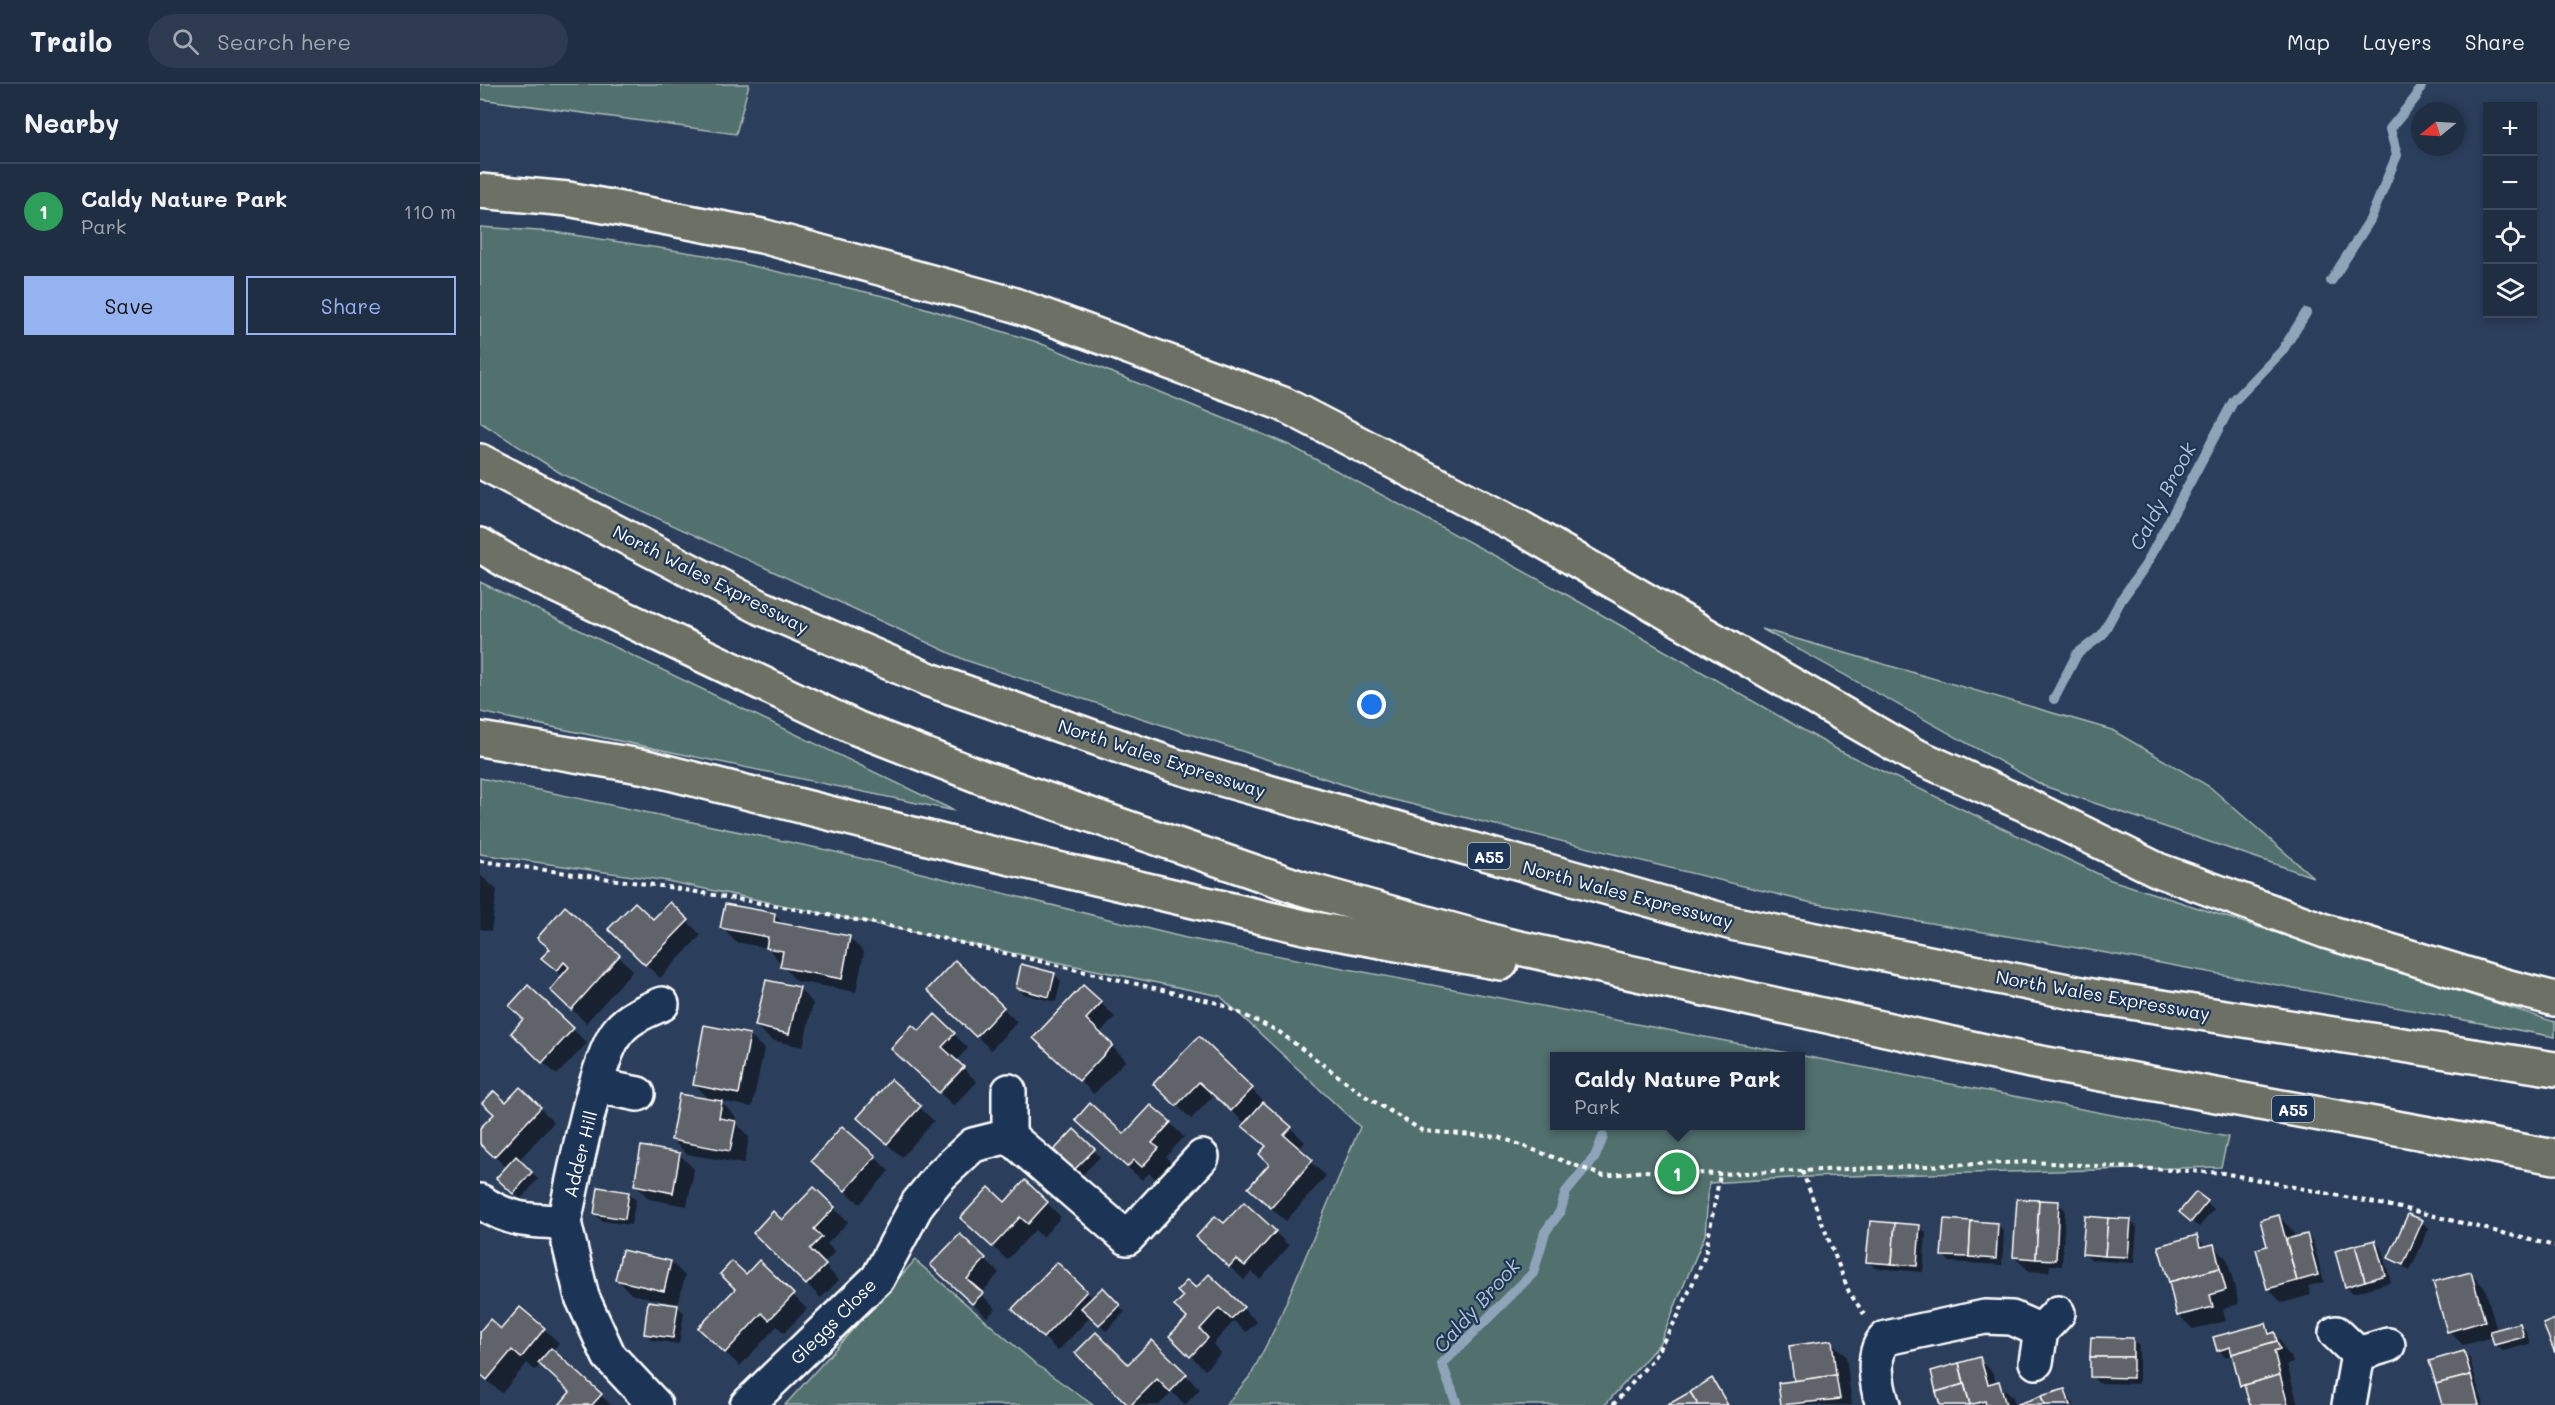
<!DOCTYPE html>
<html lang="en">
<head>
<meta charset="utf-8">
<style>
	:root { --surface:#202e44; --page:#2d3a4f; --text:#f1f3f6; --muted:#a2a8b2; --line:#3d4a5d; --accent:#95b2f1 }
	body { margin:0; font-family:Mali,sans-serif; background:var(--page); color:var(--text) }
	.controls { position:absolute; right:18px; top:18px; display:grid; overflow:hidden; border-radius:0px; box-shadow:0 3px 9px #0003 }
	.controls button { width:54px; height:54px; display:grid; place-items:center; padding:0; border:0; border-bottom:2px solid var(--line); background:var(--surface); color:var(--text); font:30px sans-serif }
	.compass { position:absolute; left:1931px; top:18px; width:54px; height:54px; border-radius:50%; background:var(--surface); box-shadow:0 3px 9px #0003; rotate:252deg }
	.you { position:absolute; left:892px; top:621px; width:21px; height:21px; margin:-15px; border:4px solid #fff; border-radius:50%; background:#1a73e8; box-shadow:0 0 0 9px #1a73e833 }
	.badge { display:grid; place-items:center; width:39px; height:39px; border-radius:50%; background:var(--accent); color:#fff; font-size:20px; font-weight:700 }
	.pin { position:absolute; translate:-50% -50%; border:3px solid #fff; box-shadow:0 2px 6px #0006 }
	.popup { position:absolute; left:1070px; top:968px; width:255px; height:78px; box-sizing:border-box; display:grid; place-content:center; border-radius:0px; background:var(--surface); filter:drop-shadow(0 2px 4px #0005); font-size:20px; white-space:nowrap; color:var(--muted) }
	.popup b { font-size:22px; color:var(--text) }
	.popup::after { content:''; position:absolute; left:50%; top:100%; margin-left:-12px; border:12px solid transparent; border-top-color:var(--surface) }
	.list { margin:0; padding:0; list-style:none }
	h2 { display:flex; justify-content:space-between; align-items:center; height:78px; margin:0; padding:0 24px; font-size:26px }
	h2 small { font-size:20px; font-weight:400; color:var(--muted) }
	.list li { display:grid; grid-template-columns:39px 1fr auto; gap:18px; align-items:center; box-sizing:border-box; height:96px; padding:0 24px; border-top:2px solid var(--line) }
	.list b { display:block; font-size:22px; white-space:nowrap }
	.list p { margin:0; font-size:20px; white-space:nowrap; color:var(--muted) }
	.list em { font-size:20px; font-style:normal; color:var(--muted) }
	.actions { display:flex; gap:12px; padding:18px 24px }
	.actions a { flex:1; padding:14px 0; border:2px solid var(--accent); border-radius:0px; text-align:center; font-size:21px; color:var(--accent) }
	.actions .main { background:var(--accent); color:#111 }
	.icon { flex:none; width:33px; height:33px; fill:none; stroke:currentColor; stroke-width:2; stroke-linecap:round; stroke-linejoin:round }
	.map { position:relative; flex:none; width:2075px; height:1321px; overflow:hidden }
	header { display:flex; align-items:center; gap:36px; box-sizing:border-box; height:84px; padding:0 30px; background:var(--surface); border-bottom:2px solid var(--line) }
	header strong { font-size:28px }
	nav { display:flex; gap:33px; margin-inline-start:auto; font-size:21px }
	.search { width:420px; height:54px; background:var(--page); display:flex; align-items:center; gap:15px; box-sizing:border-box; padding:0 21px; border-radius:33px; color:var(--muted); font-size:22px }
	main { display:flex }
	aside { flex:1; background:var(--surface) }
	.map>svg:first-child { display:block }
	.green { fill:#51706e; stroke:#a8b8b6; stroke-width:1.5; fill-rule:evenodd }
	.shadow { fill:#0007 }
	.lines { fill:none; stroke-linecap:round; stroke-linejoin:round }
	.stream { stroke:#8ea5b9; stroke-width:10 }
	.building { fill:#61636b; stroke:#fff; stroke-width:1.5 }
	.minor-casing { stroke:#fff; stroke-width:38 }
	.highway-casing { stroke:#fff; stroke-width:38 }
	.path { stroke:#fff; stroke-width:4; stroke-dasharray:4.5 4.5; stroke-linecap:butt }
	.minor { stroke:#1d3557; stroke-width:33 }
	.highway { stroke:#6c7065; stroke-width:33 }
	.labels { text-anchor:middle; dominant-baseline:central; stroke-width:4.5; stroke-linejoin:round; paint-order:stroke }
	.shield { fill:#1d3557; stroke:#bbc2cd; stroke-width:1.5 }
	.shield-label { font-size:16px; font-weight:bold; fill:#fff }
	.street-label { font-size:18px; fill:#fff; stroke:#1d3557 }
	.water-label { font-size:20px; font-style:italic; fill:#b3c3d0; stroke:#1d3557 }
</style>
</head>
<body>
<header>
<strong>Trailo</strong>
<div class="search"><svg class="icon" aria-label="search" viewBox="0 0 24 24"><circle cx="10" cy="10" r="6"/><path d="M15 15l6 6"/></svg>Search here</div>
<nav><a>Map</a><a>Layers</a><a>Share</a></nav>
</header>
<main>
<aside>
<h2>Nearby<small></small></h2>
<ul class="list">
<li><span class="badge" style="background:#2e9e5b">1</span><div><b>Caldy Nature Park</b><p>Park</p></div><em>110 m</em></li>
</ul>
<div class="actions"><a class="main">Save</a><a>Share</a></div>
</aside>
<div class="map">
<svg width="2075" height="1321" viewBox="0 0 2075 1321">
	<rect width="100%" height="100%" fill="#2b3e5b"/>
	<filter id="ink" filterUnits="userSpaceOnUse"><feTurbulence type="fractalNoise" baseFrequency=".0167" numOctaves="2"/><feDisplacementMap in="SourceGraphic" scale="12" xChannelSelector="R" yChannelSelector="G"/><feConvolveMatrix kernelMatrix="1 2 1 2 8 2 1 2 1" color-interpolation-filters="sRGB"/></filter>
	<g filter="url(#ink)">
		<!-- green -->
		<g class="green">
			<polygon points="0,0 269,0 256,50 0,15"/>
			<polygon points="0,143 74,148 225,171 412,214 557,258 809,361 1082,508 1360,667 1631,796 2075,938 2075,953 1621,868 1332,819 898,712 485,576 82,390 0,338"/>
			<polygon points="0,498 475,727 0,628"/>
			<polygon points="1282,545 1632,646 1730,703 1833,793 1564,702"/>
			<path d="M0,694L347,766L706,854L1748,1053L1741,1083L1326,1093L1229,1099L1225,1151L1179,1260L1125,1321H746L771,1291L797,1240L880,1043L740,912L187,797L0,770ZM1074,972H1320V1042H1074Z"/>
			<polygon points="435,1176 557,1281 613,1321 305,1321"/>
		</g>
		<!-- shadow -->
		<g class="shadow">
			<polygon points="0,791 17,806 11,847 0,845"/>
			<polygon points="190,820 221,851 180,894 130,845 173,837"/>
			<polygon points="86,824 153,886 106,939 86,919 83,893 63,874 71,865"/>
			<polygon points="294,831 305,841 369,854 384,868 376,908 316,897 288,864 256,858 242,844"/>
			<polygon points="475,878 537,938 511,966 463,920"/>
			<polygon points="574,890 581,897 576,918 544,910 537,904"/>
			<polygon points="48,903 107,959 77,991 47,963 45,936"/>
			<polygon points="319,905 333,919 323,963 291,956 276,942"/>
			<polygon points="621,919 635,933 619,950 646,976 614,1010 569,968"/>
			<polygon points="439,949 474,950 488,964 476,977 497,998 474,1022 427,979"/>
			<polygon points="269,951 284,965 272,1023 240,1017 256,1033 255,1038 269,1053 264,1080 207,1070 192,1056 231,1017 214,1000"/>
			<polygon points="719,954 825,1058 818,1066 846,1092 806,1137 784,1118 791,1080 787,1063 764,1042 766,1040 734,1011 711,1035 675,1000"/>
			<polygon points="411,997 454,1037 422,1073 393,1048"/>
			<polygon points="26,1020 60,1024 74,1038 38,1077 58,1095 41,1115 25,1101 27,1084 0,1058 0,1047"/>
			<polygon points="690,1039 704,1053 686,1073 692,1080 677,1096 669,1089 662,1096 611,1050 644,1052"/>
			<polygon points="594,1047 620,1073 601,1092 576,1066"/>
			<polygon points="162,1064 200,1071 214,1085 207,1122 169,1115 155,1100"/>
			<polygon points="395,1073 409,1087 380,1120 347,1091"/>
			<polygon points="334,1105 368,1138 347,1160 355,1168 343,1180 359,1196 341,1214 289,1163 303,1138"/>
			<polygon points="149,1109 156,1116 151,1141 122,1137 115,1130"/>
			<polygon points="1716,1110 1734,1125 1719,1143 1708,1135"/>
			<polygon points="567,1119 581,1133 563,1153 555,1146 527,1176 497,1148 525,1120"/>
			<polygon points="1578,1119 1585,1126 1582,1182 1570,1181 1569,1188 1549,1187 1534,1173"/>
			<polygon points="1799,1133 1813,1147 1815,1155 1827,1151 1833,1158 1844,1198 1828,1202 1831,1211 1802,1219 1788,1204 1789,1163"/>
			<polygon points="1650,1137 1657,1143 1654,1179 1611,1176 1604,1169"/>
			<polygon points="1942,1138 1949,1144 1930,1187 1910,1174"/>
			<polygon points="1517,1140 1524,1147 1522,1181 1470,1178 1463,1171"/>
			<polygon points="744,1142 795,1148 809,1162 780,1195 771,1188 764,1196 732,1167"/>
			<polygon points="1440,1142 1446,1149 1443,1188 1395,1184 1388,1177"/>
			<polygon points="480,1152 519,1189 501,1210 516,1225 507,1233 466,1195"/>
			<polygon points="1716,1153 1726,1163 1733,1161 1747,1175 1759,1220 1743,1225 1746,1237 1713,1245 1698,1231"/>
			<polygon points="1894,1157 1901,1164 1911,1198 1873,1209 1866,1202"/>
			<polygon points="191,1178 205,1192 198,1220 151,1210 137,1195"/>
			<polygon points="577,1180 613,1214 623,1205 645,1228 626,1247 611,1232 578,1267 549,1239"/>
			<polygon points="1991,1190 2005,1204 2017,1247 2040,1241 2046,1247 2050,1260 2023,1267 2016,1261 2014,1253 1983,1261 1969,1247"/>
			<polygon points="266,1192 313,1211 327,1225 304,1249 297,1242 260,1282 234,1258 256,1205"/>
			<polygon points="729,1192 777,1238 766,1248 754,1237 733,1260 741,1269 725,1286 691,1252 708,1234 705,1213"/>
			<polygon points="197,1222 204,1229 199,1260 172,1256 165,1249"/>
			<polygon points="1785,1240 1801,1257 1804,1265 1811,1273 1813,1279 1807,1281 1818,1321 1771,1321 1767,1307 1762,1301 1753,1271 1745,1273 1739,1266"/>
			<polygon points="64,1245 79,1259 72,1267 131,1321 81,1321 91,1309 61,1280 55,1286 47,1279 22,1309 0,1291 0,1250"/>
			<polygon points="1652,1255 1659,1262 1659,1300 1618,1299 1612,1292"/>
			<polygon points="672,1258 720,1305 705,1321 692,1308 679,1321 650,1321 648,1282"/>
			<polygon points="1351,1258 1366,1272 1372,1321 1302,1321 1300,1301 1315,1298"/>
			<polygon points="1983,1268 1990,1275 2003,1321 1963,1321"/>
			<polygon points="1499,1275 1513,1289 1516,1299 1533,1313 1535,1321 1462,1321 1453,1288"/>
			<polygon points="1232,1296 1250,1321 1190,1321"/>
			<polygon points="1585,1307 1594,1321 1540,1321"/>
		</g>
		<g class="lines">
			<!-- stream -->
			<g class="stream">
				<polyline points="1851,197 1890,136 1917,71 1910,45 1936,13 1942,0"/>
				<polyline points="1574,615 1597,570 1622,551 1641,516 1665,482 1753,318 1802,267 1826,229"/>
				<polyline points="977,1321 962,1280 1053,1189 1065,1148 1080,1128 1086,1108 1115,1073 1123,1053"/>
			</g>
		</g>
		<!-- building -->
		<g class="building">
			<polygon points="155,818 173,835 190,818 209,836 165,881 128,845"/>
			<polygon points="245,820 295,829 294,838 370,852 362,895 300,883 303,867 286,864 288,853 240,844"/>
			<polygon points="85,822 140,871 91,926 70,906 89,883 84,878 77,887 61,874 70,865 57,854"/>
			<polygon points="475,876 524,923 496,953 447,906"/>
			<polygon points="541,880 575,889 569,913 536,904"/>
			<polygon points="286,896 320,903 309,950 275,942"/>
			<polygon points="48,901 94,944 62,979 31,949 43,935 29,922"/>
			<polygon points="603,901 622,918 606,935 633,961 599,997 553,954"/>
			<polygon points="455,930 475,949 462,963 484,983 459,1009 411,965 432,941 439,947"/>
			<polygon points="224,941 270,950 259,1010 213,1001"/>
			<polygon points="719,952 773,1004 751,1027 719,998 696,1022 673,1000"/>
			<polygon points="411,995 441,1022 407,1060 377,1034"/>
			<polygon points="40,1003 61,1023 14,1073 0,1060 0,1044 14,1030 2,1019 14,1007 26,1018"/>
			<polygon points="199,1010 242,1017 239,1034 256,1037 250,1067 191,1056"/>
			<polygon points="783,1018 812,1043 804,1051 833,1076 791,1124 768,1104 789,1080 779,1070 786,1062 762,1042"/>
			<polygon points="610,1019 644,1050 671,1021 691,1038 672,1059 679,1064 662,1083 654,1076 647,1083 595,1036"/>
			<polygon points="362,1042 396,1072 365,1107 331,1077"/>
			<polygon points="594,1045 615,1065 594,1086 574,1066"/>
			<polygon points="161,1062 200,1069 193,1109 154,1101"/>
			<polygon points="36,1072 52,1088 33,1110 16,1094"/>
			<polygon points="545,1096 568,1118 548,1140 540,1133 512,1163 480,1134 509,1103 525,1118"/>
			<polygon points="118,1103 149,1108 145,1135 114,1130"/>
			<polygon points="334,1103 355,1123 334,1145 342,1153 330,1165 346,1181 326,1201 273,1149 293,1127 302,1136"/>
			<polygon points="1716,1108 1728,1117 1711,1138 1699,1128"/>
			<polygon points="1537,1115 1559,1116 1556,1175 1533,1173"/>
			<polygon points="1559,1116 1579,1117 1576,1176 1556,1175"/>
			<polygon points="764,1118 796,1147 765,1182 756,1175 749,1183 716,1153 735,1132 744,1139"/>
			<polygon points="1928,1130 1943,1136 1923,1181 1908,1174"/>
			<polygon points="1799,1131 1817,1197 1787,1205 1776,1165 1787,1162 1780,1136"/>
			<polygon points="1605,1132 1628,1134 1625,1172 1602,1170"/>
			<polygon points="1628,1134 1651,1135 1648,1173 1625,1172"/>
			<polygon points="1464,1135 1491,1137 1489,1173 1461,1172"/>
			<polygon points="1390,1137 1415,1139 1412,1180 1386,1178"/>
			<polygon points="1491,1137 1518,1139 1516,1175 1489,1173"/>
			<polygon points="1415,1139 1440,1141 1437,1182 1412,1180"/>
			<polygon points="480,1150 506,1174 487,1195 503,1209 492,1220 450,1181"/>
			<polygon points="1827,1150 1838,1191 1817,1197 1806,1155"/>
			<polygon points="1717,1151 1720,1163 1734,1160 1740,1184 1689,1198 1678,1162"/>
			<polygon points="1895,1156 1905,1191 1885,1197 1875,1161"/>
			<polygon points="1875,1161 1885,1197 1865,1203 1855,1167"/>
			<polygon points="142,1166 191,1177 184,1207 135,1196"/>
			<polygon points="279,1176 314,1210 289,1236 282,1229 245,1269 218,1244 255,1205 240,1190 252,1177 266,1190"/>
			<polygon points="577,1178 607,1207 563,1254 532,1225"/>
			<polygon points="1740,1184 1746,1206 1730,1211 1733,1223 1697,1232 1689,1198"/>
			<polygon points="1991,1188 2005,1237 1967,1248 1953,1198"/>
			<polygon points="729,1190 764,1223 751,1235 739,1224 720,1245 728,1254 710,1273 689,1252 707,1234 694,1222 703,1213 697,1207 707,1196 716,1204"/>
			<polygon points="623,1203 640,1221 619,1241 601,1224"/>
			<polygon points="168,1217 198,1221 193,1254 164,1250"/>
			<polygon points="40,1223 65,1244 41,1274 32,1266 7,1296 0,1290 0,1247 10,1235 21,1245"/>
			<polygon points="2075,1235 2075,1269 2063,1240"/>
			<polygon points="1786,1239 1789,1250 1795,1248 1797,1257 1752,1270 1750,1263 1737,1267 1733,1253"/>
			<polygon points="2040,1239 2044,1253 2014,1261 2010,1247"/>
			<polygon points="616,1248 648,1280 672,1256 707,1290 690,1308 677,1295 651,1321 648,1321 595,1269"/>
			<polygon points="1611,1253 1653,1254 1653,1273 1610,1273"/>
			<polygon points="1352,1256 1356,1291 1314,1297 1309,1262"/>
			<polygon points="1797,1257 1800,1265 1794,1267 1800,1291 1760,1302 1752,1270"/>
			<polygon points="71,1264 122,1310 112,1321 79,1321 90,1308 58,1279"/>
			<polygon points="1984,1267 1991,1291 1956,1300 1949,1277"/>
			<polygon points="1500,1273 1508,1300 1519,1297 1526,1321 1506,1321 1505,1317 1490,1321 1479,1279"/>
			<polygon points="1610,1273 1653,1273 1653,1294 1610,1293"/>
			<polygon points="1479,1279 1484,1300 1456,1308 1451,1287"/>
			<polygon points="1356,1291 1360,1315 1301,1321 1298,1299"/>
			<polygon points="1800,1291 1808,1321 1770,1321 1764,1301"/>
			<polygon points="1991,1291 1999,1321 1962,1321 1956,1300"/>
			<polygon points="1232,1294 1248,1321 1218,1321 1210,1308"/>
			<polygon points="1484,1300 1490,1321 1460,1321 1456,1308"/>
			<polygon points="1585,1305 1590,1321 1564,1321 1561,1312"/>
			<polygon points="1210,1308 1218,1321 1187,1321"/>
			<polygon points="1561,1312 1564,1321 1538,1321 1538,1320"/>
		</g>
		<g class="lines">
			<defs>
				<g id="minor">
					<polyline points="117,1002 158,1010"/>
					<polyline points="529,1007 529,1052"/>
					<path d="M0,1117C29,1137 50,1137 84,1138L102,1213L129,1272L175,1321"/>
					<path d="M84,1138C93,1099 116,971 139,946C150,933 166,927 182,920"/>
					<polyline points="1856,1249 1878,1270 1869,1321"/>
					<polyline points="1878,1270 1908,1261"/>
					<polyline points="1556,1278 1561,1247 1578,1229"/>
					<polyline points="267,1321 398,1194 438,1119 461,1091 493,1061 529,1052 647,1154 722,1073"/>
					<path d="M1403,1321C1397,1303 1390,1268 1406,1254L1505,1233L1532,1234L1561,1247"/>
				</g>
				<g id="highway">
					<polyline points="0,107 88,115 282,152 532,220 803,320 1041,444 1432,670 1546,721 1678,786 1845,847 2025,902 2075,915"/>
					<polyline points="0,377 282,524 450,596 696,682 1256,840 1612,912 2075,985"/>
					<polyline points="0,461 33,481 376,644 504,694 821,804 1026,861 1550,977 2075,1073"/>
					<polyline points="0,655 166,683 480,762 824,843 1021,879"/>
				</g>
			</defs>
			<!-- minor casing -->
			<use href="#minor" class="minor-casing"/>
			<!-- highway casing -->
			<use href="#highway" class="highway-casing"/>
			<!-- path -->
			<g class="path">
				<polyline points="0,777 188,803 405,841 738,919 798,947 885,1012 943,1047 1019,1053 1124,1092 1164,1087 1240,1090 1550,1078 1743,1089 1926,1125 2075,1162"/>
				<polyline points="1322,1087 1369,1208 1384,1230"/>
				<polyline points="1133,1321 1173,1275 1198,1232 1225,1172 1240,1090"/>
			</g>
			<!-- minor -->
			<use href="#minor" class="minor"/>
			<!-- highway -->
			<use href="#highway" class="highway"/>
		</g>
	</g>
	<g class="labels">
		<!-- shield labels -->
		<g class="shield">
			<rect x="988" y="759" width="42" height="26" rx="4.5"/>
			<rect x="1792" y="1012" width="42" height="26" rx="4.5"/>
		</g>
		<g class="shield-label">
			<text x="1009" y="772">A55</text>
			<text x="1813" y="1025">A55</text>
		</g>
		<!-- street labels -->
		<g class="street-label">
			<text transform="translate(231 495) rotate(27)">North Wales Expressway</text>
			<text transform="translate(682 674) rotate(18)">North Wales Expressway</text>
			<text transform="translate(1148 810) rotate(15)">North Wales Expressway</text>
			<text transform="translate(1623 911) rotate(10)">North Wales Expressway</text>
			<text transform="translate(100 1070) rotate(-76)">Adder Hill</text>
			<text transform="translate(353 1237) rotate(-45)">Gleggs Close</text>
		</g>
		<!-- water labels -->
		<g class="water-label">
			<text transform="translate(1682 412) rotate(-62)">Caldy Brook</text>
			<text transform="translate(996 1221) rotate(-48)">Caldy Brook</text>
		</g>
	</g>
</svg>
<div class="controls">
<button>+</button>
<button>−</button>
<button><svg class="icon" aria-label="locate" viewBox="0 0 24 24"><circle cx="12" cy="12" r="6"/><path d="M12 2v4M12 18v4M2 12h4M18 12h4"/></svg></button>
<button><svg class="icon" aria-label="layers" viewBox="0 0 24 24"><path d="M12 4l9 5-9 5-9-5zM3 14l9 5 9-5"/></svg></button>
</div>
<svg class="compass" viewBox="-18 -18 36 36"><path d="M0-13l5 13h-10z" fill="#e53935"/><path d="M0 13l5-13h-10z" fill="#a2a8b2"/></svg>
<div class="you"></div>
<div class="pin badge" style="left:1197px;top:1088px;background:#2e9e5b">1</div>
<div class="popup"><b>Caldy Nature Park</b>Park</div>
</div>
</main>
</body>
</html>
